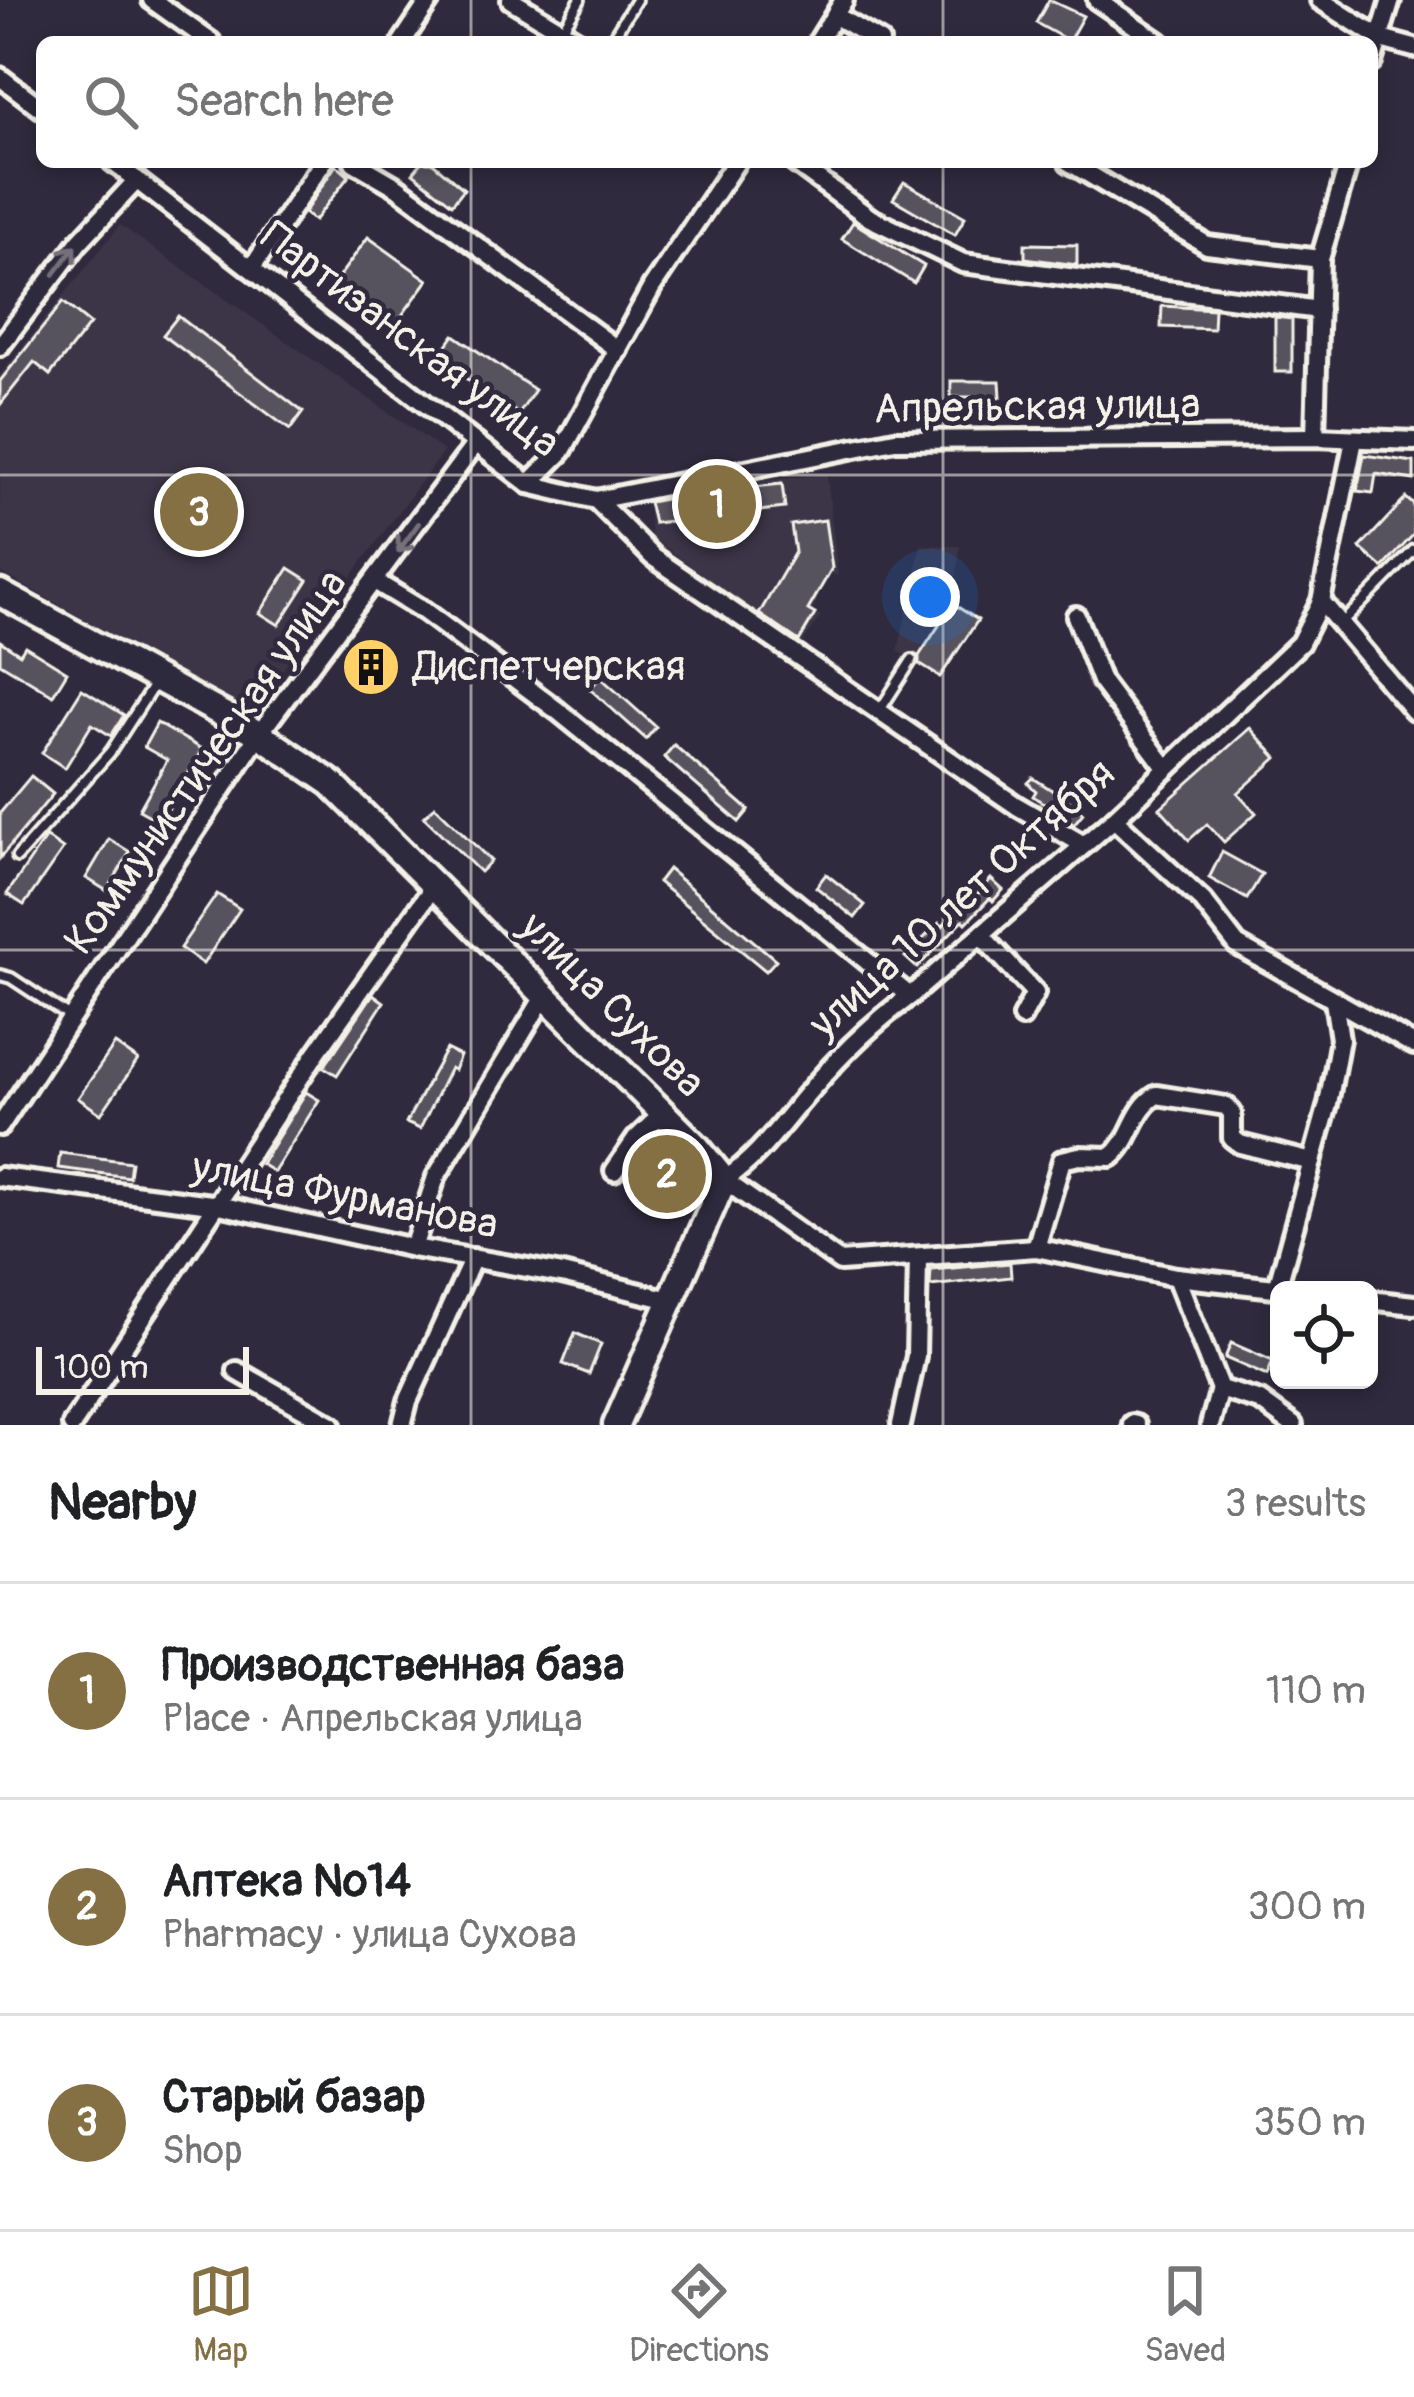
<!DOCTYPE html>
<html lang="en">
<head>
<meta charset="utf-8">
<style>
	:root { --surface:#fff; --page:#f2f2f2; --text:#202124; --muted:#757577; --line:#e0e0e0; --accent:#847042 }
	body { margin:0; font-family:Pangolin,sans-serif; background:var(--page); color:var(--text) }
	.controls { position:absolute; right:36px; bottom:36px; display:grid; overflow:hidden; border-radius:18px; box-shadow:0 6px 18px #0003 }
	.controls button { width:108px; height:108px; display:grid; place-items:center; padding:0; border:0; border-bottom:3px solid var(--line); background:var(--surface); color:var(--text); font:60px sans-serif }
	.scale { position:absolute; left:36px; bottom:30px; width:213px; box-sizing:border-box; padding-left:12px; border:6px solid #f4f1e8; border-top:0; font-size:33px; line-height:42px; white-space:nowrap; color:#f4f1e8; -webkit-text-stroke:9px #2f2a3d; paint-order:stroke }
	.you { position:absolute; left:930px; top:597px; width:42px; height:42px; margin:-30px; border:9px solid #fff; border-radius:50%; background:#1a73e8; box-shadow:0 0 0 18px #1a73e833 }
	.badge { display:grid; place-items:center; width:78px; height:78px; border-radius:50%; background:var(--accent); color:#fff; font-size:39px; font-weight:700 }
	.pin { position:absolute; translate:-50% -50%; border:6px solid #fff; box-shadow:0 3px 12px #0006 }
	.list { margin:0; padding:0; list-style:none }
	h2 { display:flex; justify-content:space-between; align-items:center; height:156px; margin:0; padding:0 48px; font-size:51px }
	h2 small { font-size:39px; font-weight:400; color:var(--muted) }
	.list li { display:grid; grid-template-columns:78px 1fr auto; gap:36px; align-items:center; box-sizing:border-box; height:216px; padding:0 48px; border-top:3px solid var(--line) }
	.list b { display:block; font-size:45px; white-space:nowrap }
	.list p { margin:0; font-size:39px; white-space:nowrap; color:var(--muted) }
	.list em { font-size:39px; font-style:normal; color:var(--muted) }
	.icon { flex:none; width:66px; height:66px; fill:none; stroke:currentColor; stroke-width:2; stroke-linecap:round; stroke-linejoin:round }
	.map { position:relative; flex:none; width:1414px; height:1425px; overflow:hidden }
	.search { position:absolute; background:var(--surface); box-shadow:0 6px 18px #0003; left:36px; right:36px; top:36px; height:132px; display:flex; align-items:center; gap:30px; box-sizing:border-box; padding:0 42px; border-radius:18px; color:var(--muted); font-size:45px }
	.sheet { height:804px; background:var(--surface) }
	nav { display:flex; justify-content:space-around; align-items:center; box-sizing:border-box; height:168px; border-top:3px solid var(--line); background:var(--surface); font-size:33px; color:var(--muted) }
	nav a { display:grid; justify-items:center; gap:6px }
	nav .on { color:var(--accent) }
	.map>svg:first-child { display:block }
	.built { fill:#3b3647 }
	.building { fill:#56525f; stroke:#f4f1e8; stroke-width:3 }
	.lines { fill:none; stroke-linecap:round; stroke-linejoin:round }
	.lane-casing { stroke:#f4f1e8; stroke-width:16 }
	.street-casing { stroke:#f4f1e8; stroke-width:26 }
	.secondary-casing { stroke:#f4f1e8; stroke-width:33 }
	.lane { stroke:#2f2a3d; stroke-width:8 }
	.street { stroke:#2f2a3d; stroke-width:16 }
	.secondary { stroke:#2f2a3d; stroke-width:24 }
	.oneway { stroke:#747079 }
	.grid { fill:none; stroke:#f4f1e8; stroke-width:3; stroke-opacity:0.55 }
	.labels { text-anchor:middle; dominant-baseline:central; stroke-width:9; stroke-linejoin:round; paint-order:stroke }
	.street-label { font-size:42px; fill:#f4f1e8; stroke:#2f2a3d }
	.poi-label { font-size:42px; fill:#f4f1e8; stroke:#2f2a3d; text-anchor:start }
</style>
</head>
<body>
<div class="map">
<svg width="1414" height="1425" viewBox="0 0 1414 1425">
	<rect width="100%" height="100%" fill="#2f2a3d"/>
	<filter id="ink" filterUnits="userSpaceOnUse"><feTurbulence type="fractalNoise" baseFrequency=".00833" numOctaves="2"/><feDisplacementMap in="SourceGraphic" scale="24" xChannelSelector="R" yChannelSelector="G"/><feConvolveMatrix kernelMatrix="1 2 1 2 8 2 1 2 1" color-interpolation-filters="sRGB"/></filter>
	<g filter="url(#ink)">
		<!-- built -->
		<g class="built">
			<polygon points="120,225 444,451 251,712 0,572 0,375"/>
			<polygon points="827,474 838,576 828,573 812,612 821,616 801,645 651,537 647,493"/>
			<polygon points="921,545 960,546 953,604 978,620 940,677 898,651"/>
		</g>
		<!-- building -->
		<g class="building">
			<polygon points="1049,0 1083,16 1069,41 1036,23"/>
			<polygon points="422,162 432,162 464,189 452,204 413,173"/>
			<polygon points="336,165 349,176 314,221 304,213"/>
			<polygon points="904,182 965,217 955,235 893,199"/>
			<polygon points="853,222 924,266 914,283 842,239"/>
			<polygon points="368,237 428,280 392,329 333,285"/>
			<polygon points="1025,244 1077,245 1077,265 1025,258"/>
			<polygon points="63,302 90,324 50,375 34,362 0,405 0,381"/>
			<polygon points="1162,306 1214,309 1213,329 1161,327"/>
			<polygon points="178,316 303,412 290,430 163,335"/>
			<polygon points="1275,317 1292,319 1292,372 1275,372"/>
			<polygon points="454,335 535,390 519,414 437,359"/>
			<polygon points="951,381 1000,381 1001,397 951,397"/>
			<polygon points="1364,455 1414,462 1414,480 1376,474 1373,493 1357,491"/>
			<polygon points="782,484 785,508 654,523 649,502 693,494 693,499 718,496 717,491"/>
			<polygon points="1406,498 1414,505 1414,534 1383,568 1360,548"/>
			<polygon points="825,520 832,568 808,610 815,614 799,641 759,614 795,552 791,525"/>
			<polygon points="289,568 308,580 279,625 260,613"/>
			<polygon points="953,604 978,620 940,677 919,664 919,656"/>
			<polygon points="0,641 20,654 25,646 67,672 53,695 0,663"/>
			<polygon points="600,677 656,727 646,739 590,689"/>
			<polygon points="82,689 124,715 111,736 92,724 65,768 42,753"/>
			<polygon points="157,723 202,749 161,822 139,810 167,760 144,747"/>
			<polygon points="1250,728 1277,758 1238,793 1256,813 1224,842 1207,824 1189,840 1160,808"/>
			<polygon points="674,745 749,810 739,822 664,757"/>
			<polygon points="31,776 53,794 0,858 0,813"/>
			<polygon points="1033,778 1072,803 1083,813 1074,824 1048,802 1046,805 1033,796 1036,791 1028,783"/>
			<polygon points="435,806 491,861 480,872 424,817"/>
			<polygon points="46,837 63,849 24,905 7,894"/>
			<polygon points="109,839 130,852 107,891 86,878"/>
			<polygon points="1222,852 1262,874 1247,899 1209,878"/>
			<polygon points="668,869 776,960 766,971 658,882"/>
			<polygon points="826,874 865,905 855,918 816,887"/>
			<polygon points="991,879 1003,890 993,901 990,898 966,923 963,920 917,968 905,957 939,923 943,926 965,902 968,905"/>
			<polygon points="217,894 240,909 203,964 180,948"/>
			<polygon points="373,994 384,1002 337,1075 324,1067"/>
			<polygon points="115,1044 138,1060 101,1114 78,1098"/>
			<polygon points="446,1049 460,1056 454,1070 450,1068 420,1129 406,1123"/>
			<polygon points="306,1092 319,1100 274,1172 261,1164"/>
			<polygon points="60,1153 131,1162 129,1177 58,1168"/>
			<polygon points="662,1155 684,1166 671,1193 649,1182"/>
			<polygon points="1010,1263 1011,1277 930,1286 931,1270"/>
			<polygon points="575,1333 601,1344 589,1374 563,1364"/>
			<polygon points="1231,1343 1273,1361 1267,1376 1225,1358"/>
		</g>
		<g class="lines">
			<defs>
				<g id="lane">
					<polyline points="562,30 580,0"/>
					<polyline points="610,42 636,0"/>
					<polyline points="1343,622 1414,550"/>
					<polyline points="880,710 912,660"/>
					<polyline points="17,857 111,751 157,680"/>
					<polyline points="0,975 11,978 70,1017"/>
				</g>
				<g id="street">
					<polyline points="152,0 211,42"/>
					<polyline points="511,0 580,42"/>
					<polyline points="1097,0 1159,42"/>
					<polyline points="1320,0 1381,39 1414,48"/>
					<polyline points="836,16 880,42"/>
					<polyline points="402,42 430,0"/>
					<polyline points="818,42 844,0"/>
					<polyline points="1372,62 1391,0"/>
					<polyline points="0,77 42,109"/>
					<polyline points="113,162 529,484 596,500 653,557 1017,806 1084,845"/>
					<polyline points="354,162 397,187 618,350"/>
					<polyline points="794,162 870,218 963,263 1319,310"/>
					<polyline points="1069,162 1207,245 1320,259"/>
					<polyline points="252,268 323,162"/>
					<polyline points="0,346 79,242 137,180"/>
					<polyline points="1315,437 1320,259 1349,162"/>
					<polyline points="529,484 562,451 652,287 736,162"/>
					<polyline points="596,500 895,440 1315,437 1414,441"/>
					<polyline points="376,582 424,611 558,711 910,996"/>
					<polyline points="1321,601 1414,711"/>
					<polyline points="1076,616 1101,681 1167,769"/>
					<polyline points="1114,819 1203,901 1237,945 1414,1045"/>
					<polyline points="981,935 1035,993 1022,1017"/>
					<polyline points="0,1126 259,734 476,443"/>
					<polyline points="614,1171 636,1139 663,1113"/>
					<polyline points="0,1177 219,1205 413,1248 562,1274 674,1301"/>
					<polyline points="413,1248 436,1177 545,995"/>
					<path d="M1036,1248L1062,1160L1079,1156L1111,1157C1133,1140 1132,1109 1157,1095L1226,1106L1232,1113V1138L1240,1144L1312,1162"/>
					<polyline points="1176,1277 1220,1389 1260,1401 1293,1425"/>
					<polyline points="1277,1288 1328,1104 1340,1039 1334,1001"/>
					<path d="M1293,1290L1176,1277L1036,1248L840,1262L724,1180C761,1156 785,1118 814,1086C843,1052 874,1022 910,996L1114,819L1300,643L1321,601L1354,440"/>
					<polyline points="1369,1300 1414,1305"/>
					<polyline points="237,1371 332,1425"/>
					<polyline points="1132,1424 1136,1425"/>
					<polyline points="72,1425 317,1052 436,883"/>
					<polyline points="402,1425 408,1401 473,1258"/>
					<polyline points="901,1425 916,1356 918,1259"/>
					<polyline points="1210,1425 1220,1389"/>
				</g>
				<polyline id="secondary" points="0,593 259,734 331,783 697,1147 724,1180 616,1425"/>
			</defs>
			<!-- lane casing -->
			<use href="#lane" class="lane-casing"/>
			<!-- street casing -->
			<use href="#street" class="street-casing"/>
			<!-- secondary casing -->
			<use href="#secondary" class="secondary-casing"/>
			<!-- lane -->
			<use href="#lane" class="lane"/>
			<!-- street -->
			<use href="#street" class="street"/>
			<!-- secondary -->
			<use href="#secondary" class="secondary"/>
		</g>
		<!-- one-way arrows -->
		<defs><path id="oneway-shaft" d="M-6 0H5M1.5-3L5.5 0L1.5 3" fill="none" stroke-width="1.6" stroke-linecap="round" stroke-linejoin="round" transform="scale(3)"/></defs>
		<g class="oneway">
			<use href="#oneway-shaft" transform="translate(65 260) rotate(-53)"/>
			<use href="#oneway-shaft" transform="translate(408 538) rotate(126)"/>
		</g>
	</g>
	<!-- grid -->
	<path class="grid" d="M471,0V42M943,0V42M471,162V1425M943,162V1425M0,475H1414M0,950H1414"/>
	<!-- icons -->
	<defs>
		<symbol id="building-disc" viewBox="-11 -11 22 22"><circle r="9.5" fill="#ffd166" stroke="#2f2a3d"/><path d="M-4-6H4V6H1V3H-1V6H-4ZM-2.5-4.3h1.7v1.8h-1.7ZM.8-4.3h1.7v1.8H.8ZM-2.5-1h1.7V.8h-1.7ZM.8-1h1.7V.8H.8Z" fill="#111"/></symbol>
	</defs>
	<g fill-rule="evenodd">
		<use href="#building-disc" x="338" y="634" width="66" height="66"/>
	</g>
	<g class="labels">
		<!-- street labels -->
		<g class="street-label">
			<text transform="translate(410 340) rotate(37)">Партизанская улица</text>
			<text transform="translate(1037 407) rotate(-1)">Апрельская улица</text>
			<text transform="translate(206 762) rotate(-55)">Коммунистическая улица</text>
			<text transform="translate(962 899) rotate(-42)">улица 10 лет Октября</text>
			<text transform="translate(612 1005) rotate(45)">улица Сухова</text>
			<text transform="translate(345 1196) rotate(11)">улица Фурманова</text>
		</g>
		<!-- poi labels -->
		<g class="poi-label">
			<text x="413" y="667">Диспетчерская</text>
		</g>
	</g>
</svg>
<div class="controls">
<button><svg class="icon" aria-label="locate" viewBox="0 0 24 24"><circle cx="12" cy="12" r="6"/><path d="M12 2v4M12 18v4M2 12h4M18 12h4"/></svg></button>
</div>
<div class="scale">100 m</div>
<div class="you"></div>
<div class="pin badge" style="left:717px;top:504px">1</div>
<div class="pin badge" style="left:667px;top:1174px">2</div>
<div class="pin badge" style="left:199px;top:512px">3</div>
<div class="search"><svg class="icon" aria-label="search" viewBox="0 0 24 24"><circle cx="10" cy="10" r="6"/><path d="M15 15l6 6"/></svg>Search here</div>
</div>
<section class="sheet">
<h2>Nearby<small>3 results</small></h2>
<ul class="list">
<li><span class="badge">1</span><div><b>Производственная база</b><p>Place · Апрельская улица</p></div><em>110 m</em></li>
<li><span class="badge">2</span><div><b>Аптека №14</b><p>Pharmacy · улица Сухова</p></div><em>300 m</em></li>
<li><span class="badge">3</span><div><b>Старый базар</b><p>Shop</p></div><em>350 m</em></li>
</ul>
</section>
<nav>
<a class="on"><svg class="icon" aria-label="map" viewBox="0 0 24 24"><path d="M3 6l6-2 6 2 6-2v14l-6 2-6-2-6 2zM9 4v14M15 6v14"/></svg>Map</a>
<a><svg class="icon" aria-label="directions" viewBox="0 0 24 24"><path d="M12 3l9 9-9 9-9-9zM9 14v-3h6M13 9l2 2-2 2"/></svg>Directions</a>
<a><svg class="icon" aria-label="saved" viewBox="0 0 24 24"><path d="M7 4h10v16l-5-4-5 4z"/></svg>Saved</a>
</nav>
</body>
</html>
